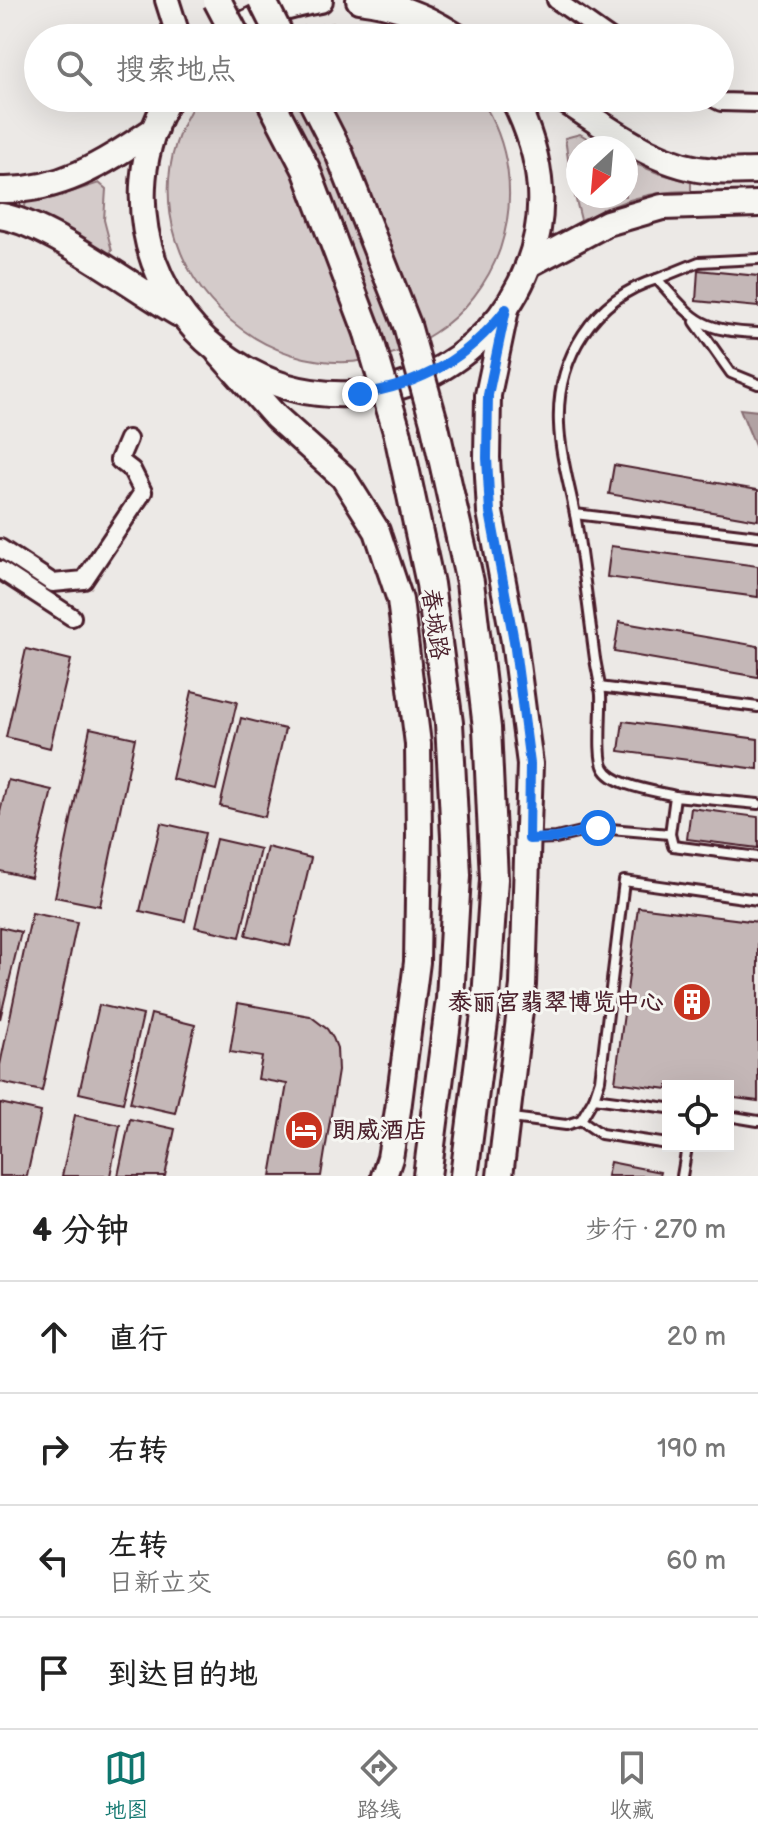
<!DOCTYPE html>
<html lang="zh">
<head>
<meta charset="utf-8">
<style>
	:root { --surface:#fff; --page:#f6f6f6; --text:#222; --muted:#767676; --line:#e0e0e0; --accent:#0f766e }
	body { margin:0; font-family:"Balsamiq Sans","LXGW WenKai TC",sans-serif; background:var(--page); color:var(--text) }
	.controls { position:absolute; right:24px; bottom:24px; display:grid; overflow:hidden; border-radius:0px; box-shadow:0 8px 32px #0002 }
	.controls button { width:72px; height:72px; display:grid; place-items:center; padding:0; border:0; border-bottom:2px solid var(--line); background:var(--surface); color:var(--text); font:40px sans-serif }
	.compass { position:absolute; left:566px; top:136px; width:72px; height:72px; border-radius:50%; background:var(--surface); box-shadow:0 8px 32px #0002; rotate:206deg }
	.stop { position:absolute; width:24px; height:24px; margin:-18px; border:6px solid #1a73e8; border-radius:50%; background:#fff }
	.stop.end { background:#1a73e8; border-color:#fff; box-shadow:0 2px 8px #0008 }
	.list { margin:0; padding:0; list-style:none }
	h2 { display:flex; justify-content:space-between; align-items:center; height:104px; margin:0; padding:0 32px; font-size:34px }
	h2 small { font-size:26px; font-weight:400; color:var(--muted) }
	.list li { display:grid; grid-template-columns:52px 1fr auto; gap:24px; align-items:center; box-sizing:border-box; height:112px; padding:0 32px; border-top:2px solid var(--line) }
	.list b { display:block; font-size:30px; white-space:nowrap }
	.list p { margin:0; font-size:26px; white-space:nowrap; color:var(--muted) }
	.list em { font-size:26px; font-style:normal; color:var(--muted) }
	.icon { flex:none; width:44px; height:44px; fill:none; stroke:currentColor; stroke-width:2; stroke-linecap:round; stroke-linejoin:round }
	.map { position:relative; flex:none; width:758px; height:1176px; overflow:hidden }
	.search { position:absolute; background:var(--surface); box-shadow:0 8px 32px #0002; left:24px; right:24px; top:24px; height:88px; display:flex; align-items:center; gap:20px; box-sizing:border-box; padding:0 28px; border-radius:44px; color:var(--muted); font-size:30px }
	.sheet { height:552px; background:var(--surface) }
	nav { display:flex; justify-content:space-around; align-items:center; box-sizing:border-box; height:112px; border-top:2px solid var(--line); background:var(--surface); font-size:22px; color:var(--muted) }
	nav a { display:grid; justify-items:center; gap:4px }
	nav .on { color:var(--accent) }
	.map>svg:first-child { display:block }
	.green { fill:#d4cbca; stroke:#8f757a; stroke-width:2 }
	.water { fill:#b1a2a3; stroke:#886e73; stroke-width:2 }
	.building { fill:#c4b7b7; stroke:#4a1f2b; stroke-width:2 }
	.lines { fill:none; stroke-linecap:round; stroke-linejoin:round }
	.service-casing { stroke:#4a1f2b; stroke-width:14 }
	.minor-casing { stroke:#4a1f2b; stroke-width:22 }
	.tertiary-casing { stroke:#4a1f2b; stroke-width:28 }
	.secondary-casing { stroke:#4a1f2b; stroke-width:30 }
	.primary-casing { stroke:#4a1f2b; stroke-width:32 }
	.service { stroke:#f6f6f2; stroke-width:8 }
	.minor { stroke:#f6f6f2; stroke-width:16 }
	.tertiary { stroke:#f6f6f2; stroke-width:22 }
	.secondary { stroke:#f6f6f2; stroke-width:24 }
	.primary { stroke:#f6f6f2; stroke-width:26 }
	.primary-bridge-casing { stroke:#4a1f2b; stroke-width:32; stroke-linecap:butt }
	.primary-bridge { stroke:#f6f6f2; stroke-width:26 }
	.route { stroke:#1a73e8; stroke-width:10 }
	.labels { text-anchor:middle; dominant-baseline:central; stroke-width:6; stroke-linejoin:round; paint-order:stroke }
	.street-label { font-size:24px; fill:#4a1f2b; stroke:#f6f6f2 }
	.poi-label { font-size:24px; font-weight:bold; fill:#4a1f2b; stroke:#f6f6f2; text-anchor:end }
</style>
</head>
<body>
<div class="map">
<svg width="758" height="1176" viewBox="0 0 758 1176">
	<rect width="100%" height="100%" fill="#ece9e6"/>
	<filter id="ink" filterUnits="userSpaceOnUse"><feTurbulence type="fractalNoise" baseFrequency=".0125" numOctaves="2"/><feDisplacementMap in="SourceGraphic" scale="16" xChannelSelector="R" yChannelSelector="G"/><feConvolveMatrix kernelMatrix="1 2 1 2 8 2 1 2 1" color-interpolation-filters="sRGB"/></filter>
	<g filter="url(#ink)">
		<!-- green -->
		<g class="green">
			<polygon points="338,23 382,28 409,38 268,38 294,28"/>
			<path d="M198,98H480C510,143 517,198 500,249C488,283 464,314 434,333C281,434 96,252 198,98Z"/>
			<path d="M580,134L604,148H578V196H626V160L658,173L691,182V191C648,191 620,201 581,220L571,180L565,138Z"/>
			<polygon points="99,183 106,189 104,220 112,251 106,255 69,231 24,210 26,202 53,198"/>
		</g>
		<!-- water -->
		<polygon class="water" points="740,409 758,411 758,453"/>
		<!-- building -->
		<g class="building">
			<polygon points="698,270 758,276 758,307 696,301"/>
			<polygon points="614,465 758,490 758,520 609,494"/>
			<polygon points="611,546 758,566 758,597 607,577"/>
			<polygon points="619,622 758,646 758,677 614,652"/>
			<polygon points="26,649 71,660 50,748 6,737"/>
			<polygon points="192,691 237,702 216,790 172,779"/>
			<polygon points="241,718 285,729 265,817 220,806"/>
			<polygon points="623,721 758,739 758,769 619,751"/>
			<polygon points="90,728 135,738 100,906 55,897"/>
			<polygon points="8,780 52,790 31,878 0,871 0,812"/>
			<polygon points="691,808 758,817 758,848 687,839"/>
			<polygon points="161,823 205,833 185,921 140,911"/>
			<polygon points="216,839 260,849 240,937 195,927"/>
			<polygon points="267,847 311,858 290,946 246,935"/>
			<polygon points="638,907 758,922 758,1101 728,1097 728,1086 668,1086 668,1089 615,1082"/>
			<polygon points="32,913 77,922 42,1091 0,1082 0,1065"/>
			<polygon points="0,927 21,932 0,1019"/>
			<polygon points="238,1003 310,1016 327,1029 333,1038 337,1048 338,1071 321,1176 271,1176 287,1084 258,1079 262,1057 230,1052"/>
			<polygon points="99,1005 143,1015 123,1103 79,1093"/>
			<polygon points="151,1014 195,1025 175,1113 130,1103"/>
			<polygon points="0,1103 41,1112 27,1176 0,1176"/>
			<polygon points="75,1115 120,1125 110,1176 62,1176"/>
			<polygon points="130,1119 175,1129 165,1176 118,1176"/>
			<polygon points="610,1162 660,1172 659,1176 607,1176"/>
		</g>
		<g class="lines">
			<defs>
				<g id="service">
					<polyline points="657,279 699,262 758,259"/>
					<polyline points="695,322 731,373 758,384"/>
					<polyline points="575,514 758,536"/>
					<polyline points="599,687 758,707"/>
					<path d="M675,796C656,791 613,786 604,768C597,757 602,711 601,695C600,683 597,671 595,659C589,615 584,570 577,526C572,492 560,459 559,424C556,358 594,298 657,279C694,320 700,331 758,333"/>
					<polyline points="670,834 673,846 758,857"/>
					<polyline points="530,839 556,838 598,828 670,834 675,796 758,804"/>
					<polyline points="594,1098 600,1080 624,881 758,900"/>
					<polyline points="728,1116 758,1121"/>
					<polyline points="512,1118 566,1125 581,1120 594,1098 668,1108"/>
					<polyline points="581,1120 601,1134 668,1144"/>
					<polyline points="680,1146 687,1147 682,1176"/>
				</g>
				<g id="minor">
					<polyline points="556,0 610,38"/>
					<polyline points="713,98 721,102 758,103"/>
					<polyline points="0,548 53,583 84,580 143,492 132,470 119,460 128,439"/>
					<polyline points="0,570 72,617"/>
				</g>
				<polyline id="tertiary" points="167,0 179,38"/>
				<g id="secondary">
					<path d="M359,0C396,4 428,17 459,38"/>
					<path d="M223,38C251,16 285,6 320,0"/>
					<path d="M169,98C140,147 135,208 154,262C169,302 195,336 231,360C267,385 308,396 351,394C457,392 546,296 540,190C538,157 528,127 513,98"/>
					<path d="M561,98C609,128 655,167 714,171C728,172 743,171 758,171"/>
					<path d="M0,190C62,192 105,162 155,129"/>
					<path d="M0,216C47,222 134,288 179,314"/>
					<polyline points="528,265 607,223 662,207 758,204"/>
					<polyline points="219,353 276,417 343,477 377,531 400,600 418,744 419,835 417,962 398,1110 390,1158 384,1176"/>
					<polyline points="500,1176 523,985 530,764 514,641 490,512 487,458 488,395 506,309"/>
				</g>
				<g id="primary">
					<polyline points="269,98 306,169 368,333"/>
					<polyline points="339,153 407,325"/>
					<polyline points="434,422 470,582 487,728 494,879 485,1014 464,1176"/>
					<polyline points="398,435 430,584 449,723 457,875 450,999 427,1176"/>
				</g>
			</defs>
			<!-- service casing -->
			<use href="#service" class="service-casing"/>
			<!-- minor casing -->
			<use href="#minor" class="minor-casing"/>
			<!-- tertiary casing -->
			<use href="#tertiary" class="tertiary-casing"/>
			<!-- secondary casing -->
			<use href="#secondary" class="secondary-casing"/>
			<!-- primary casing -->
			<use href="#primary" class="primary-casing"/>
			<!-- service -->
			<use href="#service" class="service"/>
			<!-- minor -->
			<use href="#minor" class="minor"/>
			<!-- tertiary -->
			<use href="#tertiary" class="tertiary"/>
			<!-- secondary -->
			<use href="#secondary" class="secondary"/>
			<!-- primary -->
			<use href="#primary" class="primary"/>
			<defs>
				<g id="primary-bridge">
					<polyline points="217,0 237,38"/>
					<polyline points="262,0 281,38"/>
					<polyline points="311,98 339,153"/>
					<polyline points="407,325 434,422"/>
					<polyline points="368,333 398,435"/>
				</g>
			</defs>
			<!-- primary-bridge casing -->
			<use href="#primary-bridge" class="primary-bridge-casing"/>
			<!-- primary-bridge -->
			<use href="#primary-bridge" class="primary-bridge"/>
		</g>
	</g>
	<g class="lines" filter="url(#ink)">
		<!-- route -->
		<path class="route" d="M360,394C421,385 468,358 506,309L488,395L487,458L490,512L514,641L530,764L529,839L556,838L598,828"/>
	</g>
	<!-- icons -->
	<defs>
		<symbol id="building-disc" viewBox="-11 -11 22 22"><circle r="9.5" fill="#c8321e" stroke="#f6f6f2"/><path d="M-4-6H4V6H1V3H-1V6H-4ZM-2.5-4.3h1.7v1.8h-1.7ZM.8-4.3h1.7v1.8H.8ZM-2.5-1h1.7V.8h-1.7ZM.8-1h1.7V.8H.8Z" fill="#fff"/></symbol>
		<symbol id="hotel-disc" viewBox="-11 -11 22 22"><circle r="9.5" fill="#c8321e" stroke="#f6f6f2"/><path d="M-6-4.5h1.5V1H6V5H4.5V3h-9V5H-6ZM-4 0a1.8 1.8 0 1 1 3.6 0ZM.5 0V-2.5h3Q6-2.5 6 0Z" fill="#fff"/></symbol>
	</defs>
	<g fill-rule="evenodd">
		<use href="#building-disc" x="670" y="980" width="44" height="44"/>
		<use href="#hotel-disc" x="282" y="1108" width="44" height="44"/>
	</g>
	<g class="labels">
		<!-- street labels -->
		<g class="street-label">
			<text transform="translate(435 624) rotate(82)">春城路</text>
		</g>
		<!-- poi labels -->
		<g class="poi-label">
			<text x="664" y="1002">泰丽宫翡翠博览中心</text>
			<text x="332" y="1130" text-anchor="start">朗威酒店</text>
		</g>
	</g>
</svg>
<div class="controls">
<button><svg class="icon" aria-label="locate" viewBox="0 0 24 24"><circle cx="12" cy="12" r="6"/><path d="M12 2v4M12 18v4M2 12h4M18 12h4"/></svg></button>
</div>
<svg class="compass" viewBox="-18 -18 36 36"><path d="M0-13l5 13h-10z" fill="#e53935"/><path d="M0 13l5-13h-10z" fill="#767676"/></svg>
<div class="stop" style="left:598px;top:828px"></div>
<div class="stop end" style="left:360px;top:394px"></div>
<div class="search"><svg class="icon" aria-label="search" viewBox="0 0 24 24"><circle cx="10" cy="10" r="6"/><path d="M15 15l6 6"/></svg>搜索地点</div>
</div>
<section class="sheet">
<h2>4 分钟<small>步行 · 270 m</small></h2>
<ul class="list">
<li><svg class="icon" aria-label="ahead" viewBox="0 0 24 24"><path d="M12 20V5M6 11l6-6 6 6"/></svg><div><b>直行</b></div><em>20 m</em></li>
<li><svg class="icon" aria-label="right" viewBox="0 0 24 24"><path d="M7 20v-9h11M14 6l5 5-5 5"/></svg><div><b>右转</b></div><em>190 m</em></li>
<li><svg class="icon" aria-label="left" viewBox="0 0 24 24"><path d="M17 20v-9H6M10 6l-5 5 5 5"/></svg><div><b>左转</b><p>日新立交</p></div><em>60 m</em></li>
<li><svg class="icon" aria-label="arrive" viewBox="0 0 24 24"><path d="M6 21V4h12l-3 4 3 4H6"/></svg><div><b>到达目的地</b></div></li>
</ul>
</section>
<nav>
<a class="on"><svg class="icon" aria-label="map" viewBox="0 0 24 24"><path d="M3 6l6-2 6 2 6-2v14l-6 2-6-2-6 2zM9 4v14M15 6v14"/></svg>地图</a>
<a><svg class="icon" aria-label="directions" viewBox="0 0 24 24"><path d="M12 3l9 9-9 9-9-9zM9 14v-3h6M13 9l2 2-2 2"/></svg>路线</a>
<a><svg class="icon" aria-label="saved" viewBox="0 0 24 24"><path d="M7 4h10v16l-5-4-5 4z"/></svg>收藏</a>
</nav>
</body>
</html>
